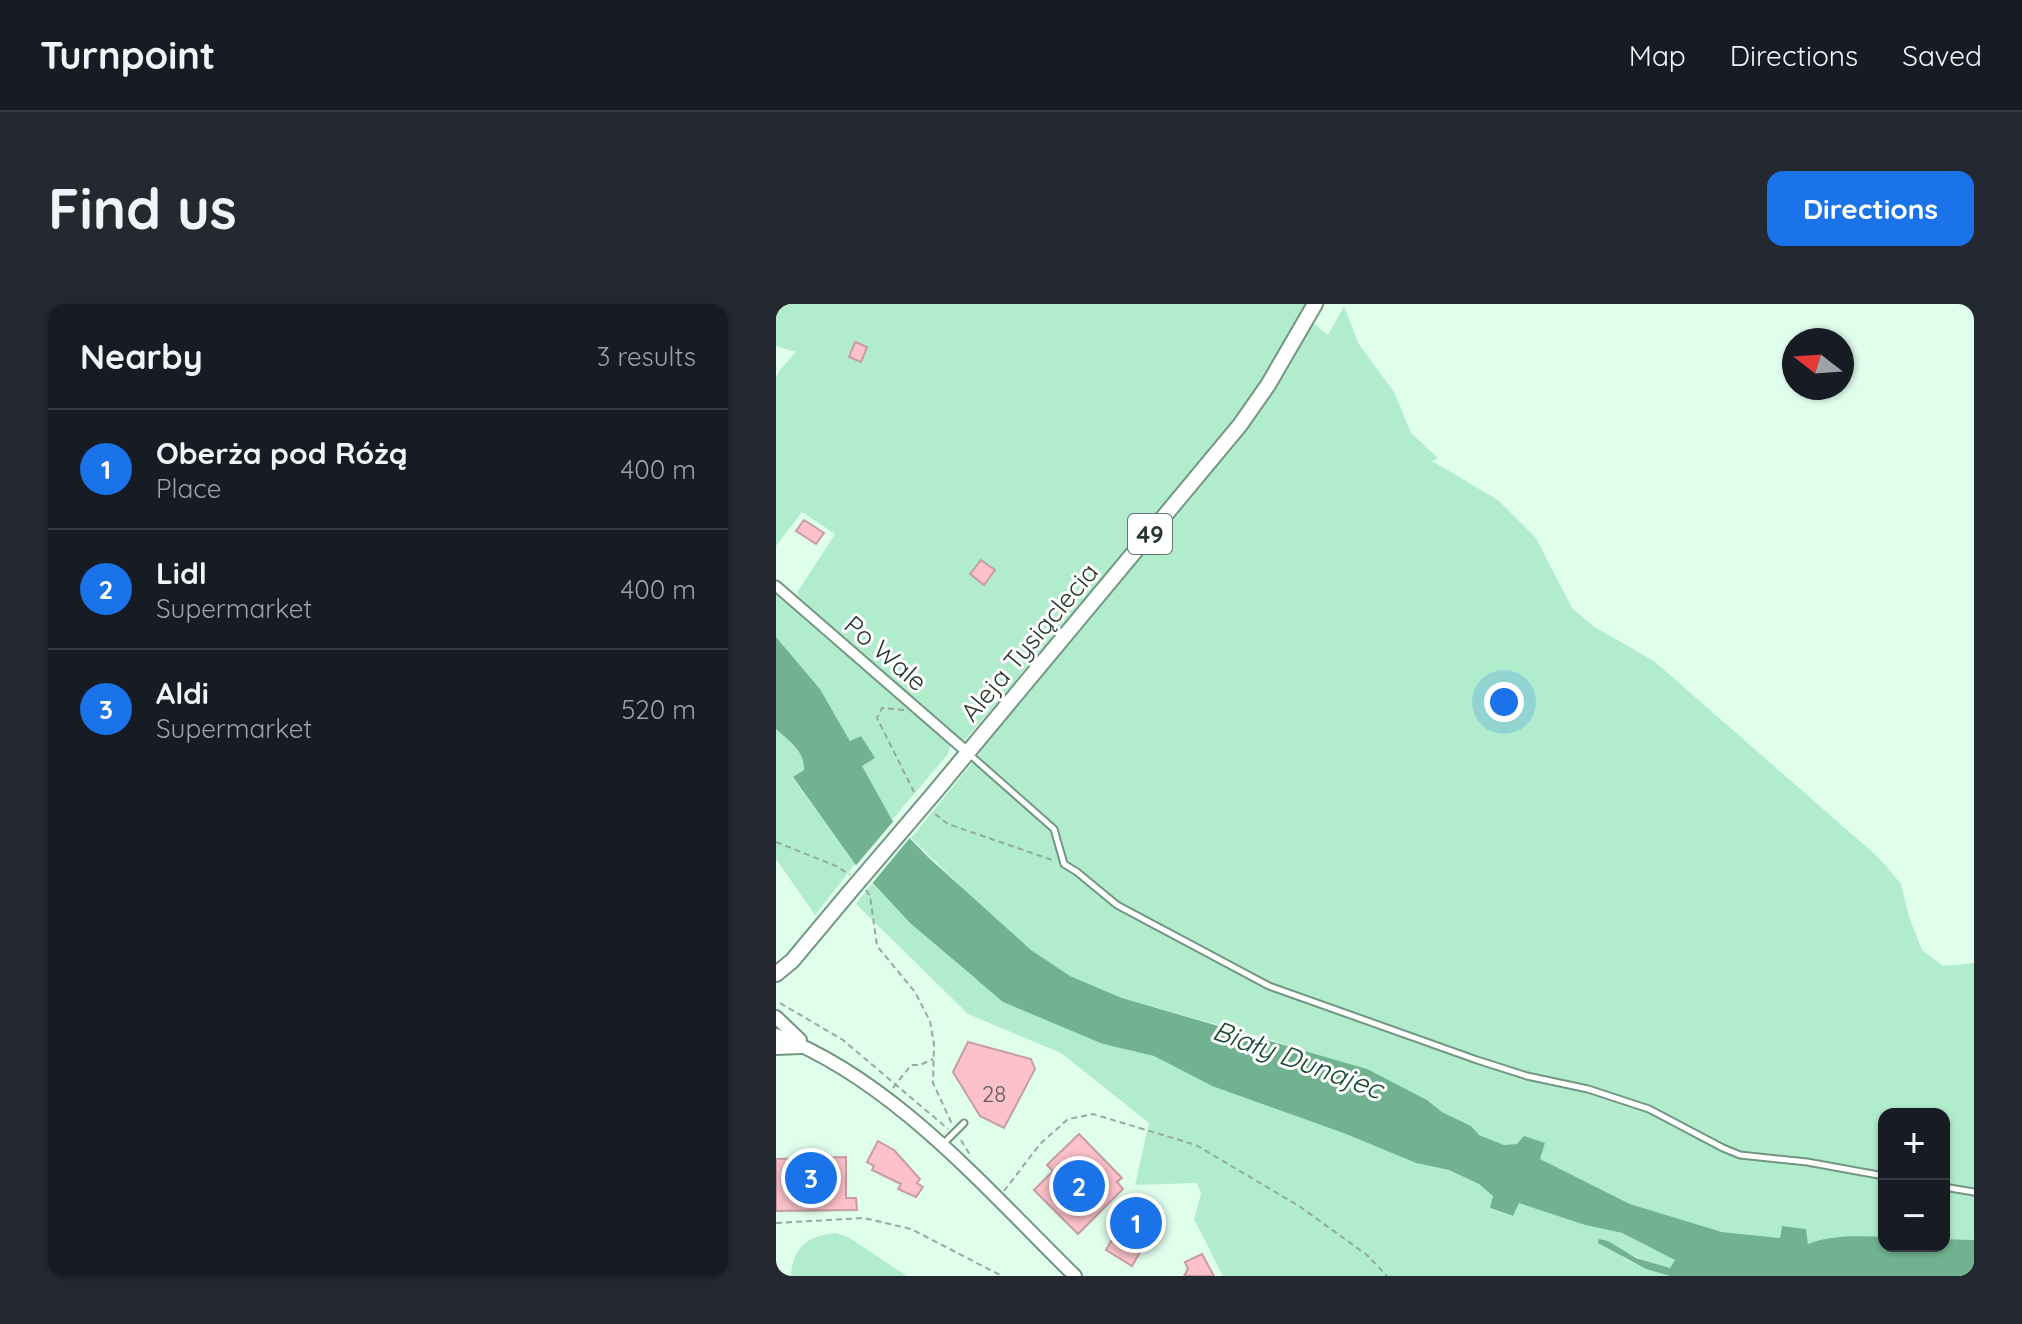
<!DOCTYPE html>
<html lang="en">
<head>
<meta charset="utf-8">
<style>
	:root { --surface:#171b24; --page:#242831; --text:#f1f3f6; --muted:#9ea1a6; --line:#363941; --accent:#1a73e8 }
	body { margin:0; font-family:Quicksand,sans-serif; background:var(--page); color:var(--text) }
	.controls { position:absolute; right:24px; bottom:24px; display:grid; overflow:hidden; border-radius:16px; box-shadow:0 2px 6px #0004 }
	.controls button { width:72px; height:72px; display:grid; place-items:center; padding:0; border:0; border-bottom:2px solid var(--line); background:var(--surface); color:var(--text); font:40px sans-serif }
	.compass { position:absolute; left:1006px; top:24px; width:72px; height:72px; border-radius:50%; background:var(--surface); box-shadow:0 2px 6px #0004; rotate:287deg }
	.you { position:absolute; left:728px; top:398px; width:28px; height:28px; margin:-20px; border:6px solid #fff; border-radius:50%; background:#1a73e8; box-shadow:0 0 0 12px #1a73e833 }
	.badge { display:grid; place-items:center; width:52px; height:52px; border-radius:50%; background:var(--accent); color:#fff; font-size:26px; font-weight:700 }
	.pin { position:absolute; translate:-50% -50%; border:4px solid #fff; box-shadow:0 2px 8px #0006 }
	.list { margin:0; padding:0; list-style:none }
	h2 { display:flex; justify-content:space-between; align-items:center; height:104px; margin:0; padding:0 32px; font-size:34px }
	h2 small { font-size:26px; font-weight:400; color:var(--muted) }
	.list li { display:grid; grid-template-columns:52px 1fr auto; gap:24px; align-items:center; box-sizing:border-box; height:120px; padding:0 32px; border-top:2px solid var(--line) }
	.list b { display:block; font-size:30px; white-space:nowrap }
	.list p { margin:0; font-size:26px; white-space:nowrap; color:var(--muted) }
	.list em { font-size:26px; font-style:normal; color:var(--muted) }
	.map { position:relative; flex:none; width:1198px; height:972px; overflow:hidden; border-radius:16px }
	header { display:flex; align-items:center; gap:48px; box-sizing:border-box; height:112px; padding:0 40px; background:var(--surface); border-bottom:2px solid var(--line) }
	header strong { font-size:38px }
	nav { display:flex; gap:44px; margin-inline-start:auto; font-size:28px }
	.intro { display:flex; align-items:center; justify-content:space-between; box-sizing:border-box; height:192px; padding:0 48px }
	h1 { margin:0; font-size:56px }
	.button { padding:20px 36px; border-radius:16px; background:var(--accent); color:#fff; font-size:28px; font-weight:700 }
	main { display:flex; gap:48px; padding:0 48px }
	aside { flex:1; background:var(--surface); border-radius:16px; box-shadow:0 2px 6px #0004 }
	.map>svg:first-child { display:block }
	.green { fill:#b1edcc }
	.water { fill:#71b390 }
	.pier { fill:#e0feec }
	.building { fill:#fcc1c9; stroke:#c69da2; stroke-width:2 }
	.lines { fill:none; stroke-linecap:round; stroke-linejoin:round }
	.service-casing { stroke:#739682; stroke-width:9 }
	.minor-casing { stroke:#739682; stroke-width:13 }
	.tertiary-casing { stroke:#739682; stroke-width:16 }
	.primary-casing { stroke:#739682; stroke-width:18 }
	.path { stroke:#93ab9d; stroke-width:2; stroke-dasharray:6 4; stroke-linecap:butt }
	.service { stroke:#fff; stroke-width:5 }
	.minor { stroke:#fff; stroke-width:9 }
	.tertiary { stroke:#fff; stroke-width:12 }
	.primary { stroke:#fff; stroke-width:14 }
	.primary-bridge-casing { stroke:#739682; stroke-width:18; stroke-linecap:butt }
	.primary-bridge { stroke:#fff; stroke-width:14 }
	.labels { text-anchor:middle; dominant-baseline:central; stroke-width:6; stroke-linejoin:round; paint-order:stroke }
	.number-label { font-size:22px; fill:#5e5a56 }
	.shield { fill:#fff; stroke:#69746d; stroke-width:2 }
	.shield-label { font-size:24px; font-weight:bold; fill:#29382f }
	.street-label { font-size:26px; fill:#29382f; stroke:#fff }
	.water-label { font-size:28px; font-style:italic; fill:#164a32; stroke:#fff }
</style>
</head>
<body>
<header>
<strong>Turnpoint</strong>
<nav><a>Map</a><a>Directions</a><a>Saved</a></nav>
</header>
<div class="intro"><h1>Find us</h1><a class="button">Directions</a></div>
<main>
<aside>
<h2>Nearby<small>3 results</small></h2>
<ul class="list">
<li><span class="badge">1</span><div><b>Oberża pod Różą</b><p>Place</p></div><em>400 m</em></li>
<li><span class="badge">2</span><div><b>Lidl</b><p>Supermarket</p></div><em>400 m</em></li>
<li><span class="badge">3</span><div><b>Aldi</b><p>Supermarket</p></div><em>520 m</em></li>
</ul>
</aside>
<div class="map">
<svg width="1198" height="972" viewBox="0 0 1198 972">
	<rect width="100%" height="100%" fill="#e0feec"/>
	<!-- green -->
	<g class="green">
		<polygon points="0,0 530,0 482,83 418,166 189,436 179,432 23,294 22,287 59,230 26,208 0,242 0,74 4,66 20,48 0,42"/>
		<path d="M568,2L582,39L618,88L635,129L662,154L656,157L722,196L760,234L796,304L817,322L878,357L1103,554L1125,580L1133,613L1146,646L1167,662L1198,659V936L1168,935V810H1108V933L1032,940L1030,925L1006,922L1004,934L946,928L854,900L763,855L769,839L728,841L703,831L694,822L666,808L651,796L496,736L346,694L292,671L252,644L202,599L135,534C192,465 247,394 304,325C386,227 476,132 537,19L552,31Z"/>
		<polygon points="0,288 167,433 174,442 172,450 116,516 85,462 85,432 75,438 44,385 0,333"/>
		<path d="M0,425C13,437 29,447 29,466L17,474L79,560L39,611L0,555Z"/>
		<path d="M96,579L134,619L199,675L327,740L378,752L436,782L570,830L640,859L673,866L703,880L717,892L715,905L736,912L743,898L809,921L846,929L899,956L894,964C871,958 851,951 832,937C843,958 873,965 894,972H447L418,915L425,890L421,879L359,881L373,819L285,749L192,710L80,600Z"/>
		<path d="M60,929L72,933L131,972H15C16,944 32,931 60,929Z"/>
	</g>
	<!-- water -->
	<path class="water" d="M0,333L44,385L74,437L85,432L99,454L86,462L116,516L152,553L255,646L294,672L346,694L591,765L651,796L666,808L695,822L703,831L728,841L741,840L748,832L769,839L764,855L854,900L946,928L1004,934L1006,922L1030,925L1032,940C1056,931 1083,932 1108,933V942H1168V935L1198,936V972H894L870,965L822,939L823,935L832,937L860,954L894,964L899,956L846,929L809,921L743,899L737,912L714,904L717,892L703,880L673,866L640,859L570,830L436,782L378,752L327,740L227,698L134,619L79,560L17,473L28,466C29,447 13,437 0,425Z"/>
	<!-- pier -->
	<polygon class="pier" points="120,514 137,530 94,582 77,565"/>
	<!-- building -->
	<g class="building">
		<polygon points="79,38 91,43 85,58 73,53"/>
		<polygon points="28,216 48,229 40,240 20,227"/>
		<polygon points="205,256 219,266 208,281 194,270"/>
		<polygon points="192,738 255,755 259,765 228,824 204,812 177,768"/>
		<polygon points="303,830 346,874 341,878 347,885 302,930 258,886 277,867 271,861"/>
		<polygon points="102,837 118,846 144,875 141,879 147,883 140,893 122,885 125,880 96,866 98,862 91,858"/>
		<polygon points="70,853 70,894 80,894 81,906 0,907 0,855"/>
		<polygon points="362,891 382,905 366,933 371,936 356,962 330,946"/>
		<polygon points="426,950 438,972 408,972 412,965 409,958"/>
	</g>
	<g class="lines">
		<defs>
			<g id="service">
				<polyline points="192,449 278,525 288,560 301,568 341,601 493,682 701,756 751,772 812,785 873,805 947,844 964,851 1031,858 1108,872"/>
				<polyline points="166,841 188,819"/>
				<polyline points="1168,883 1198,888"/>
			</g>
			<polyline id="minor" points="0,282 191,448"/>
			<g id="tertiary">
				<polyline points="0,713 24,736"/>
				<path d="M0,731C117,775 211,886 299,972"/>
				<polyline points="0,744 25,743"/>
			</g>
			<g id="primary">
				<polyline points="159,488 464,121 492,81 539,0"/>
				<polyline points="0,670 16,657 72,590"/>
			</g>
		</defs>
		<!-- service casing -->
		<use href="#service" class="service-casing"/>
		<!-- minor casing -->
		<use href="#minor" class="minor-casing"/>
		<!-- tertiary casing -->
		<use href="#tertiary" class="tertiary-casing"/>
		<!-- primary casing -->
		<use href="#primary" class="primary-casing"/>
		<!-- path -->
		<g class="path">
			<polyline points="128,406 106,404 101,414 140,492"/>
			<polyline points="159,510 172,520 279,557"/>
			<polyline points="0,538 60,562 74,571"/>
			<polyline points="90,586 94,592 101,642 139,688 154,717 158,740 157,779 176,820"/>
			<polyline points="4,699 67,736 172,825"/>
			<polyline points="117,784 135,761 144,761 157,755"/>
			<polyline points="185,836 194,851"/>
			<polyline points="228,887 264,840 292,815 317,810 420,841 523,902 591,951 611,972"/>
			<polyline points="0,919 88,914 135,925 226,972"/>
		</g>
		<!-- service -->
		<use href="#service" class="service"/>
		<!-- minor -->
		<use href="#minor" class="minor"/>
		<!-- tertiary -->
		<use href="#tertiary" class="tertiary"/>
		<!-- primary -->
		<use href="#primary" class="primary"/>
		<defs>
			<polyline id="primary-bridge" points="72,590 159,488"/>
		</defs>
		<!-- primary-bridge casing -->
		<use href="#primary-bridge" class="primary-bridge-casing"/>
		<!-- primary-bridge -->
		<use href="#primary-bridge" class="primary-bridge"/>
	</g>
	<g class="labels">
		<!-- number labels -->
		<g class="number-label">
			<text x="218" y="790">28</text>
		</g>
		<!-- shield labels -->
		<rect class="shield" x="352" y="210" width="44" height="40" rx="6"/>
		<g class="shield-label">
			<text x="374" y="230">49</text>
		</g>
		<!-- street labels -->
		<g class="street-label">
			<text transform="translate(253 338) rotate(-50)">Aleja Tysiąclecia</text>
			<text transform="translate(110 349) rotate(41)">Po Wale</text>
		</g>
		<!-- water labels -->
		<g class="water-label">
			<text transform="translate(522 755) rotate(20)">Biały Dunajec</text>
		</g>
	</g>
</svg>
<div class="controls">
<button>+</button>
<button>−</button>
</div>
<svg class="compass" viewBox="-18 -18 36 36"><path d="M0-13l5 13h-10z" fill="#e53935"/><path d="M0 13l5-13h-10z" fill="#9ea1a6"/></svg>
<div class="you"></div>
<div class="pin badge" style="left:360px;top:919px">1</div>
<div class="pin badge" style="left:303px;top:882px">2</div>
<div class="pin badge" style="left:35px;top:874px">3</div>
</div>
</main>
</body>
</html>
